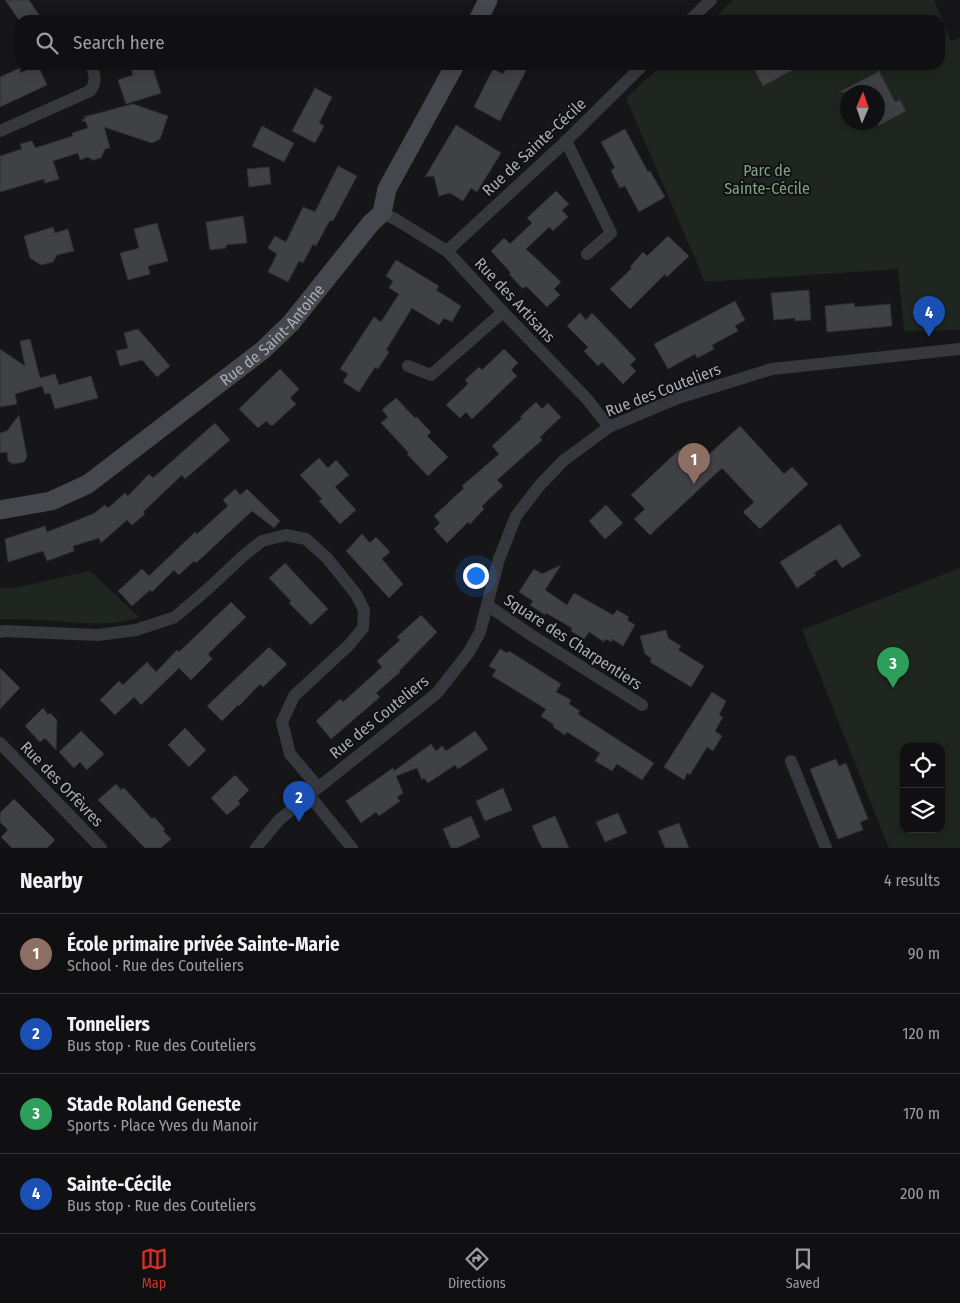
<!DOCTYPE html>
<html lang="en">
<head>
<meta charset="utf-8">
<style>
	:root { --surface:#101012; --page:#19191b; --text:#f1f3f6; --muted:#9c9d9f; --line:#303032; --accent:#d93025 }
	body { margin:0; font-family:"Fira Sans Condensed",sans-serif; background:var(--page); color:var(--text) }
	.controls { position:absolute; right:15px; bottom:15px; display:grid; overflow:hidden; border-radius:10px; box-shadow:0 2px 12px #0003 }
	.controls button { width:45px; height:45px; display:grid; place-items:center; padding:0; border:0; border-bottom:1px solid var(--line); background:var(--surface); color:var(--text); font:25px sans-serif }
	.compass { position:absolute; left:840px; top:85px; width:45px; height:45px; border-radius:50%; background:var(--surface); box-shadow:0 2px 12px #0003; rotate:2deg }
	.you { position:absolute; left:475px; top:575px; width:18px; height:18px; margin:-12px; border:4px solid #fff; border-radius:50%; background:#1a73e8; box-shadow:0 0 0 8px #1a73e833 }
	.badge { display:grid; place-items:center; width:32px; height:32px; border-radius:50%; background:var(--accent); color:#fff; font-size:16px; font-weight:700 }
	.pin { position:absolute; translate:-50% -41px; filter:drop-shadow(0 1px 2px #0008) }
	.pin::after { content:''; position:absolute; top:26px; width:18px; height:15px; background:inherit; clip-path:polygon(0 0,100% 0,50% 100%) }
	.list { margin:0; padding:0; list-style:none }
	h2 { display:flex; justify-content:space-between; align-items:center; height:65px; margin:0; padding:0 20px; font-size:21px }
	h2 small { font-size:16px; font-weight:400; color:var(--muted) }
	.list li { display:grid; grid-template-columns:32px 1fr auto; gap:15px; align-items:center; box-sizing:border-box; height:80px; padding:0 20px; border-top:1px solid var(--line) }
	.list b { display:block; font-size:19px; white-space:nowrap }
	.list p { margin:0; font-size:16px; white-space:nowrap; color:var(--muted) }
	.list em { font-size:16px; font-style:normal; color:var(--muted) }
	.icon { flex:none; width:28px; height:28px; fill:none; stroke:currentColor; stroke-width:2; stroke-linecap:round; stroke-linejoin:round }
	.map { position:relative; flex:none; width:960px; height:848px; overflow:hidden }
	.search { position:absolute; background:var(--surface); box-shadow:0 2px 12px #0003; left:15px; right:15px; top:15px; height:55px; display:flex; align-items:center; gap:12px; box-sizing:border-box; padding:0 18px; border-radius:15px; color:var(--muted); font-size:19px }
	.sheet { height:385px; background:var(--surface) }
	nav { display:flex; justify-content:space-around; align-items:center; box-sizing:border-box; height:70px; border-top:1px solid var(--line); background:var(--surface); font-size:14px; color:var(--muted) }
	nav a { display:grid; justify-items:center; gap:2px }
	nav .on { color:var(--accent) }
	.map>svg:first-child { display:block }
	.green { fill:#1e261f; fill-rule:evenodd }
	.building { fill:#404145; stroke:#303034 }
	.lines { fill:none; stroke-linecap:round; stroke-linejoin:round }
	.street { stroke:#37383d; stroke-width:12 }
	.secondary { stroke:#45474d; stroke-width:19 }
	.labels { text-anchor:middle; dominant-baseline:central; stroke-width:4; stroke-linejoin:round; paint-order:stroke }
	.street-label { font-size:16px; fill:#a8adb8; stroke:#111113 }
	.park-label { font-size:16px; fill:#7fa381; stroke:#111113 }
</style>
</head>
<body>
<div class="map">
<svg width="960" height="848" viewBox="0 0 960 848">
	<rect width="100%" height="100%" fill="#161618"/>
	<!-- green -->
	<g class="green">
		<path d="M733,0H934L951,41L960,38V330L904,331L898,269L705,282L626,98L662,65H940V20H712ZM848,92H878V122H848Z"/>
		<path d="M960,568V848H889L802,630ZM904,747H941V829H904Z"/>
		<path d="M90,571L139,617C114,628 70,622 43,620C29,619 14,619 0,619V588H15Z"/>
	</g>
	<!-- building -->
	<g class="building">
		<polygon points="5,0 29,0 39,15 31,20 19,20"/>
		<polygon points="38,65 47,85 0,107 0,77 20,68 20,73"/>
		<polygon points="130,65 152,65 161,93 126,104 118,80 133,75"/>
		<polygon points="508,65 529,65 500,121 474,107 493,69 503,74"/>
		<polygon points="752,65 802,65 763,86"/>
		<polygon points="878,69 895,102 900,100 906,111 878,126 878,92 839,92 878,72"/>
		<polygon points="315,88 332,97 319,123 324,126 315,143 292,131"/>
		<polygon points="133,104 168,116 160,139 152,143 104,127 110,148 105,149 101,158 93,160 88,157 80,160 78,153 53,161 59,179 45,183 44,179 0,192 0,156 22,149 20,144 32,141 35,148 73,136 72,133 88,128 86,122 81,120 85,119 84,117"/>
		<polygon points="456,125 501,153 477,192 471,188 463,201 450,193 439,196 434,176 425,177"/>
		<polygon points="262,126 294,143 284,162 252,146"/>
		<polygon points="625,129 648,172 650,171 665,197 639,212 625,186 620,188 615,179 611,170 615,168 601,142"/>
		<polygon points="338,166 357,176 333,221 330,220 316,246 313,244 303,263 299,261 288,282 268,272 277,254 268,248 275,236 286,242 303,207 315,212"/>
		<polygon points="269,167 271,184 249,187 247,169"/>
		<polygon points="556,191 569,204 562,210 568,217 553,231 549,227 526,249 561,282 554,289 560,295 547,307 526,286 523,289 509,274 511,273 491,251 504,238 510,244 532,223 527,218"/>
		<polygon points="243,216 247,243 226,245 226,248 210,250 206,222"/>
		<polygon points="157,223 168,261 148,266 150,274 128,280 120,253 139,248 134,229"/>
		<polygon points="53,227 55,233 68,229 74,251 57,255 53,262 41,265 30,258 24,236"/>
		<polygon points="668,236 689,256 667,277 665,274 630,309 610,289 632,268 630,267 643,252 647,256"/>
		<polygon points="396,260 439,286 436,290 461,306 452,322 444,318 439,325 412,308 386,350 389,352 378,369 375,367 359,392 343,382 348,374 340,369 374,317 381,322 399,294 389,288 393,281 386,276"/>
		<polygon points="809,290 811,320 795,321 795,318 774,320 771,293"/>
		<polygon points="735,301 745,320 735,326 738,331 712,345 714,349 705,354 697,358 695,354 668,369 654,344"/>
		<polygon points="854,303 855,307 890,304 892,326 827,332 825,306"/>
		<polygon points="580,313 586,320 592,313 636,359 630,365 636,371 623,384 602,362 598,366 584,351 588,347 567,326"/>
		<polygon points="138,329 170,366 157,377 142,360 120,366 116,351 128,348 124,333"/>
		<polygon points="30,339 40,378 55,374 59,385 91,376 98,398 55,409 50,393 45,394 42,386 15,394 17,404 0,407 0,349 25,366 20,341"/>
		<polygon points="504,349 518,363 511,370 517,376 472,419 466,412 460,418 446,405 468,384 465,380 479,367 482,370"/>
		<polygon points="280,369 299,389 290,398 296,404 272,426 266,421 258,428 239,409"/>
		<polygon points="396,398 415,418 417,417 424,425 431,432 427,436 448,457 428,476 407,454 409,453 381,423 388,417 382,410"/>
		<polygon points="536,402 542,409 548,403 561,417 540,437 542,440 497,480 503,486 482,506 484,509 470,524 468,522 447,543 434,529 440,523 434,516 464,488 462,486 499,454 492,446 522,418 520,417"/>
		<polygon points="19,415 27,457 24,462 13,464 8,461 7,452 0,453 0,433 7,431"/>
		<polygon points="215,423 230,440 185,479 182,475 143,512 145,514 132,525 127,520 101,543 99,538 73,546 74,551 47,561 43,551 8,562 5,539 45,526 47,532 93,514 105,505 108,508 125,493 128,496 149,474 153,478"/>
		<polygon points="740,426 784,474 792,467 808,484 760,529 743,512 754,502 722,468 650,535 634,519 645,509 631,495 680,449 696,466"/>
		<polygon points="319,458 328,468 336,460 349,475 335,487 356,510 340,524 319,501 322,499 300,475"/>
		<polygon points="235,489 240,495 247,489 280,521 274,528 252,511 196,563 194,561 179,575 174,570 152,592 150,590 132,606 118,591 142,569 149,576 195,532 197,534 228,506 223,500"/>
		<polygon points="606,505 623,523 605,539 589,521"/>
		<polygon points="840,524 861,556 842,568 836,559 814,573 816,575 797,588 780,562"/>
		<polygon points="362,534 370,543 376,537 390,552 382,559 403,584 389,598 346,551"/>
		<polygon points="285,563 328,609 311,625 289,603 291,601 269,578"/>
		<polygon points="561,565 545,590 567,605 574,593 613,615 617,610 629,617 627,620 635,625 623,646 612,639 611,642 606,639 604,642 589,632 584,639 571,631 572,628 546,613 545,615 530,605 533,601 519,592 534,569 542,574"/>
		<polygon points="231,602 246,617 208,654 212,659 191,680 179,668 141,705 134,697 115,715 100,700 119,681 123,685 147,662 156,672 177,650 179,652"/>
		<polygon points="421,615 437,632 399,671 400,672 376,693 380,697 331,739 316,721 340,699 343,702 382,667 377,661 400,640 397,637"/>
		<polygon points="666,630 668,638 681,646 678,650 704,666 691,687 650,662 651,658 645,654 640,636"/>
		<polygon points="269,647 287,664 263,687 260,684 239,706 238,705 222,721 207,706"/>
		<polygon points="500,649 507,653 509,651 561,684 556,692 571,700 569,704 580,711 578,714 654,763 642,780 617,764 612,771 595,761 600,753 567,732 565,735 553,727 554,725 541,716 546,709 492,676 496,670 489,666"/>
		<polygon points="0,668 20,688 0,709"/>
		<polygon points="712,692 726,701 719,715 723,717 715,731 722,736 713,751 707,747 690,775 687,773 684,780 664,767"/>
		<polygon points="43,708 48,715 50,713 57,720 56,750 45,738 40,742 25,726"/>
		<polygon points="185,728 206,750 189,767 168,745"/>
		<polygon points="81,731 104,754 87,770 80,762 74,768 59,752"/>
		<polygon points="475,731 488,749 458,769 455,765 428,783 424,778 422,780 417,768 396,776 403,793 397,797 400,801 379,816 376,812 361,823 346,801 393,768 394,771 431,744 436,751 442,746 446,751"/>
		<polygon points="836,759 839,766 846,763 868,819 860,822 863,830 838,839 810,769"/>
		<polygon points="235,775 249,790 238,801 240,804 227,815 211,798"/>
		<polygon points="116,784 121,790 124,788 152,819 154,817 165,829 163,831 171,839 161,848 145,848 98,800"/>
		<polygon points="503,788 512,810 485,821 476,801"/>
		<polygon points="14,799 55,840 47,848 12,848 1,837 8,830 0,822 0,813"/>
		<polygon points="618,813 627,833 605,842 596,822"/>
		<polygon points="471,816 480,837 457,848 451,848 443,829"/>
		<polygon points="555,816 569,848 542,848 539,842 532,826"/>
		<polygon points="679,823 689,848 665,848 658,831"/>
	</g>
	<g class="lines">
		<!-- street -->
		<g class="street">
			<polyline points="690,20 711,0"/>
			<path d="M0,131L90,91C97,82 95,75 91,65"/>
			<polyline points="566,141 611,233 587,254"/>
			<polyline points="382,213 395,219 447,251 503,312 586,398 609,427"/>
			<polyline points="447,251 562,145 643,65"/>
			<polyline points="408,366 431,375 503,312"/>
			<polyline points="487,605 531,635 642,705"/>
			<polyline points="0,632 4,631 98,635 136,630 175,617 209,588 243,556 262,541 286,535 306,539 327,558 356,594 364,610 363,628 349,645 294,696 282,722 290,754 318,787"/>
			<polyline points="0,743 101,848"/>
			<polyline points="791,761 826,848"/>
			<polyline points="309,795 352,848"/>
			<polyline points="256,848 278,821 309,795 437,693 469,652 480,632 499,559 516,516 540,485 563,461 609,427 678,398 772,369 960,349"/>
		</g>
		<!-- secondary -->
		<g class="secondary">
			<polyline points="478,20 488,0"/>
			<path id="s1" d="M0,510L51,501L88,484L263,350L291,323L371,223L382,213L387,189L455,65"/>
		</g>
	</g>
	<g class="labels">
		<!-- street labels -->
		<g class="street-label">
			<text transform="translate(534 147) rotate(-43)">Rue de Sainte-Cécile</text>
			<text transform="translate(515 300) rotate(47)">Rue des Artisans</text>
			<text stroke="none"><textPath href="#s1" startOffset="330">Rue de Saint-Antoine</textPath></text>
			<text transform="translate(663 390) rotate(-21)">Rue des Couteliers</text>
			<text transform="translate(573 642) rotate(33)">Square des Charpentiers</text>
			<text transform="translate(379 717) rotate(-39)">Rue des Couteliers</text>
			<text transform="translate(62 784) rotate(46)">Rue des Orfèvres</text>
		</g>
		<!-- park labels -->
		<g class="park-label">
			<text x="767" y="170">Parc de<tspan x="767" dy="18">Sainte-Cécile</tspan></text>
		</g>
	</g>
</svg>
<div class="controls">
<button><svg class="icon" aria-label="locate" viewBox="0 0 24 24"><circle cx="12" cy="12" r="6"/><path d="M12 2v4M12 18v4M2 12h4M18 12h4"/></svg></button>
<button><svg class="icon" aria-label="layers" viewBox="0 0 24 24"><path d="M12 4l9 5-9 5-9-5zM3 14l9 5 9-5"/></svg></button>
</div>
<svg class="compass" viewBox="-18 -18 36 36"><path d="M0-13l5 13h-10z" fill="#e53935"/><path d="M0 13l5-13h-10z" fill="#9c9d9f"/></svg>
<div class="you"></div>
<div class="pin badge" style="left:694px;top:484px;background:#8d6e63">1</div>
<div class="pin badge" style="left:299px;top:822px;background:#1a4fb4">2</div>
<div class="pin badge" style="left:893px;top:688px;background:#2e9e5b">3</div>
<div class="pin badge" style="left:929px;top:337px;background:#1a4fb4">4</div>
<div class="search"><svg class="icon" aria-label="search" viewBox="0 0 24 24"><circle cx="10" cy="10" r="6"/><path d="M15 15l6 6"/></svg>Search here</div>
</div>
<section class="sheet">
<h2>Nearby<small>4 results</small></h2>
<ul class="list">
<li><span class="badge" style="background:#8d6e63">1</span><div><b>École primaire privée Sainte-Marie</b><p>School · Rue des Couteliers</p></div><em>90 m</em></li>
<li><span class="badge" style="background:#1a4fb4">2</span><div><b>Tonneliers</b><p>Bus stop · Rue des Couteliers</p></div><em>120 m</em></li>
<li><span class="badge" style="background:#2e9e5b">3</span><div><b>Stade Roland Geneste</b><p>Sports · Place Yves du Manoir</p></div><em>170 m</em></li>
<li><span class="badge" style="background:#1a4fb4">4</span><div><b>Sainte-Cécile</b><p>Bus stop · Rue des Couteliers</p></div><em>200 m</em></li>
</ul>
</section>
<nav>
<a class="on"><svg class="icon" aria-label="map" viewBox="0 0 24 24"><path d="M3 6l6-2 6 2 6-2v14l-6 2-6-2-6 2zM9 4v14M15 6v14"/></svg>Map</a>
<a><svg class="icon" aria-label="directions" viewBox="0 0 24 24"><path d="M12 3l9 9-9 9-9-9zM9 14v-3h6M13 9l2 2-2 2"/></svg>Directions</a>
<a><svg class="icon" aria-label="saved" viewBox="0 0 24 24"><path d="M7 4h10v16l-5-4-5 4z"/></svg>Saved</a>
</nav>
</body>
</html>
